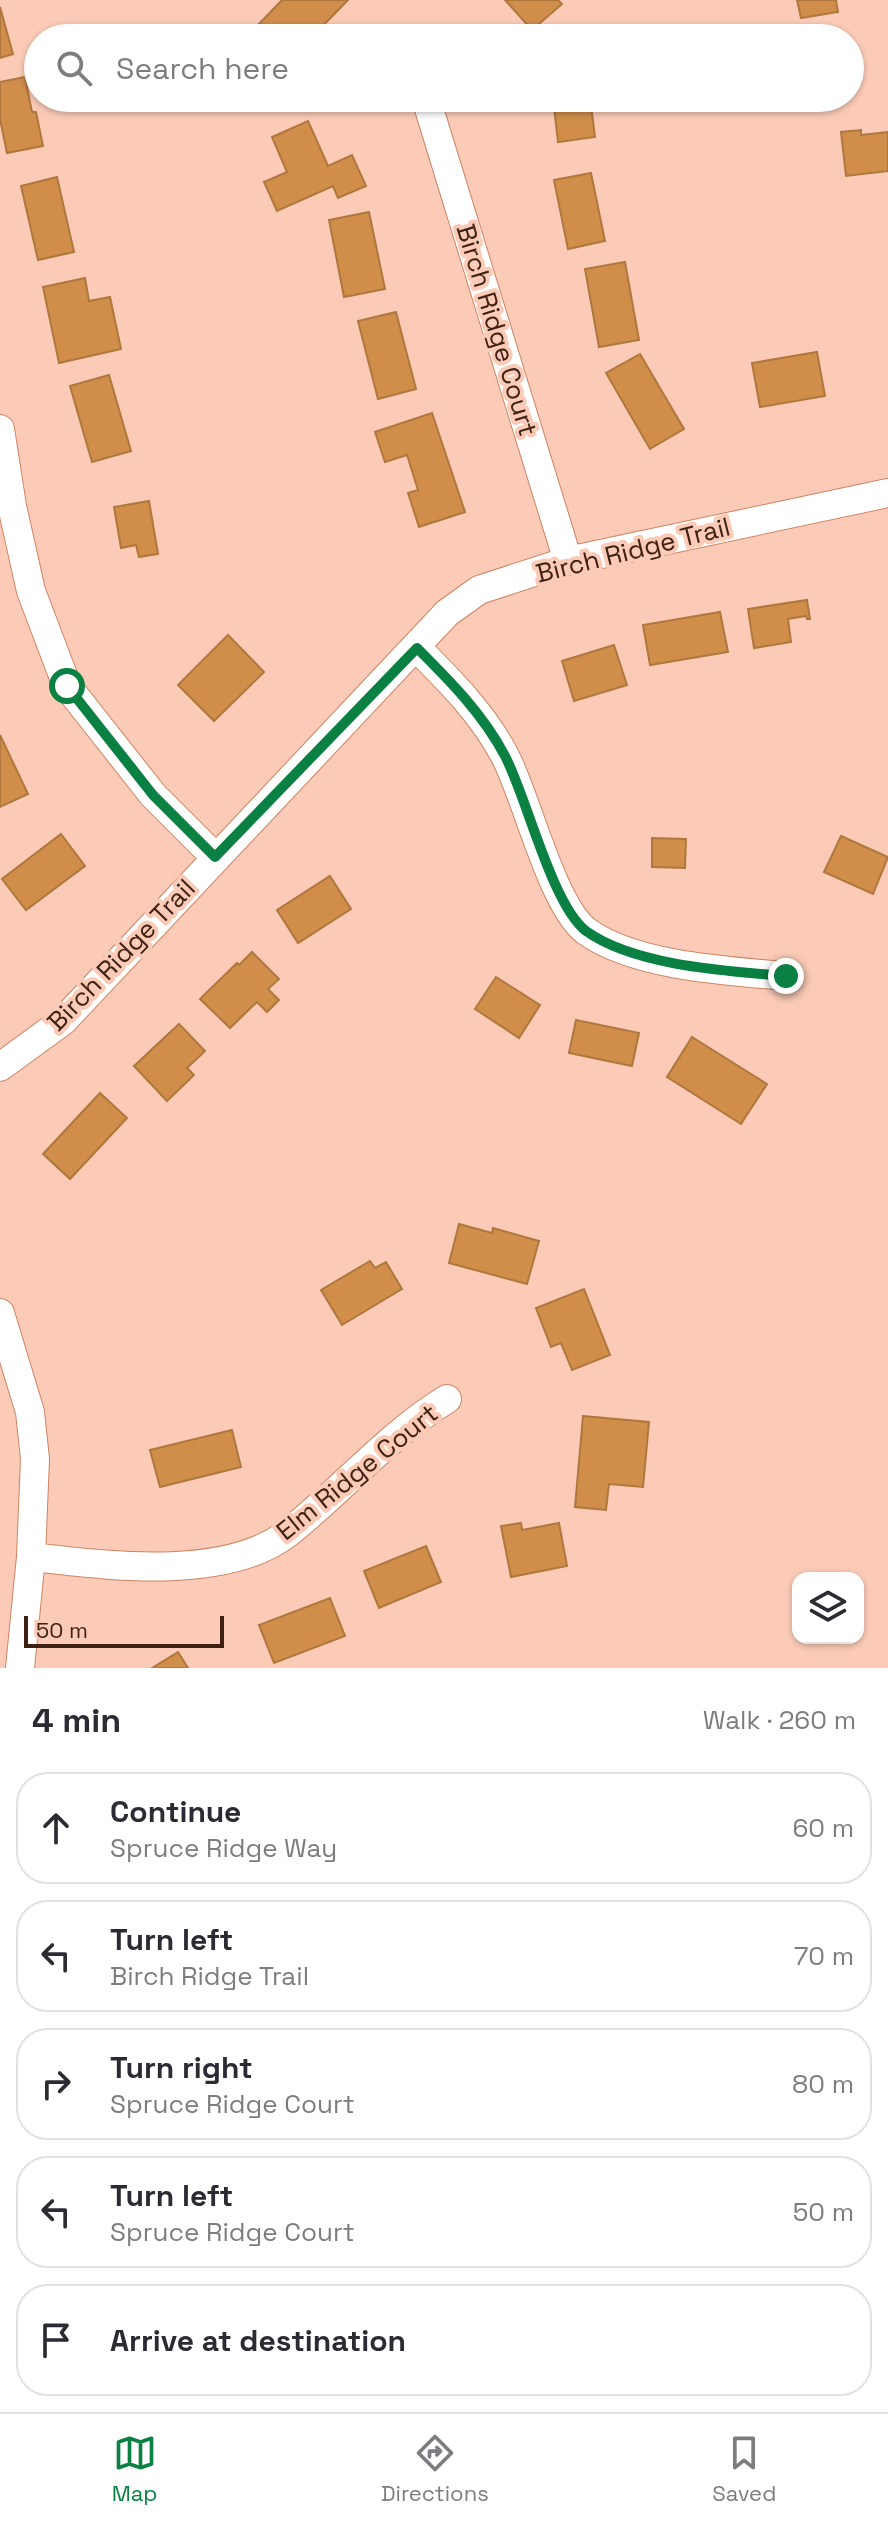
<!DOCTYPE html>
<html lang="en">
<head>
<meta charset="utf-8">
<style>
	:root { --surface:#fff; --page:#f7f7f7; --text:#2b2b33; --muted:#7c7c81; --line:#e1e1e2; --accent:#0b8043 }
	body { margin:0; font-family:"Space Grotesk",sans-serif; background:var(--page); color:var(--text) }
	.controls { position:absolute; right:24px; bottom:24px; display:grid; overflow:hidden; border-radius:16px; box-shadow:0 2px 6px #0004 }
	.controls button { width:72px; height:72px; display:grid; place-items:center; padding:0; border:0; border-bottom:2px solid var(--line); background:var(--surface); color:var(--text); font:40px sans-serif }
	.scale { position:absolute; left:24px; bottom:20px; width:200px; box-sizing:border-box; padding-left:8px; border:4px solid #3f2114; border-top:0; font-size:22px; line-height:28px; white-space:nowrap; color:#3f2114; -webkit-text-stroke:6px #fbcbb7; paint-order:stroke }
	.stop { position:absolute; width:24px; height:24px; margin:-18px; border:6px solid #0b8043; border-radius:50%; background:#fff }
	.stop.end { background:#0b8043; border-color:#fff; box-shadow:0 2px 8px #0008 }
	.list { margin:0; padding:0; list-style:none }
	h2 { display:flex; justify-content:space-between; align-items:center; height:104px; margin:0; padding:0 32px; font-size:34px }
	h2 small { font-size:26px; font-weight:400; color:var(--muted) }
	.list li { display:grid; grid-template-columns:52px 1fr auto; gap:24px; align-items:center; box-sizing:border-box; height:112px; margin:0 16px 16px; padding:0 16px; border:2px solid var(--line); border-radius:32px }
	.list b { display:block; font-size:30px; white-space:nowrap }
	.list p { margin:0; font-size:26px; white-space:nowrap; color:var(--muted) }
	.list em { font-size:26px; font-style:normal; color:var(--muted) }
	.icon { flex:none; width:44px; height:44px; fill:none; stroke:currentColor; stroke-width:2; stroke-linecap:round; stroke-linejoin:round }
	.map { position:relative; flex:none; width:888px; height:1668px; overflow:hidden }
	.search { position:absolute; background:var(--surface); box-shadow:0 2px 6px #0004; left:24px; right:24px; top:24px; height:88px; display:flex; align-items:center; gap:20px; box-sizing:border-box; padding:0 28px; border-radius:44px; color:var(--muted); font-size:30px }
	.sheet { height:744px; background:var(--surface) }
	nav { display:flex; justify-content:space-around; align-items:center; box-sizing:border-box; height:112px; border-top:2px solid var(--line); background:var(--surface); font-size:22px; color:var(--muted) }
	nav a { display:grid; justify-items:center; gap:4px }
	nav .on { color:var(--accent) }
	.map>svg:first-child { display:block }
	.building { fill:#d18e4b; stroke:#b0773d; stroke-width:2 }
	.lines { fill:none; stroke-linecap:round; stroke-linejoin:round }
	.minor-casing { stroke:#ce8463; stroke-width:30 }
	.minor { stroke:#fff; stroke-width:28 }
	.route { stroke:#0b8043; stroke-width:10 }
	.labels { text-anchor:middle; dominant-baseline:central; stroke-width:8; stroke-linejoin:round; paint-order:stroke }
	.street-label { font-size:26px; fill:#3f2114; stroke:#fbcbb7 }
</style>
</head>
<body>
<div class="map">
<svg width="888" height="1668" viewBox="0 0 888 1668">
	<rect width="100%" height="100%" fill="#fbcbb7"/>
	<!-- building -->
	<g class="building">
		<polygon points="282,0 348,0 311,38 269,38 257,26"/>
		<polygon points="505,0 558,0 562,4 532,30"/>
		<polygon points="797,0 836,0 838,12 801,18"/>
		<polygon points="0,7 13,54 0,58"/>
		<polygon points="25,77 32,112 36,112 43,146 7,153 0,119 0,82"/>
		<polygon points="553,98 590,98 595,137 558,142"/>
		<polygon points="308,121 328,166 352,155 366,186 338,198 333,186 277,211 264,182 287,172 272,137"/>
		<polygon points="861,130 861,135 888,132 888,171 846,176 841,132"/>
		<polygon points="591,173 605,241 568,249 554,180"/>
		<polygon points="57,177 74,252 38,260 21,186"/>
		<polygon points="369,212 385,289 344,297 329,220"/>
		<polygon points="625,262 639,340 599,347 585,269"/>
		<polygon points="85,278 89,301 110,297 121,349 59,363 43,287"/>
		<polygon points="396,312 416,389 378,399 358,321"/>
		<polygon points="817,352 825,396 760,407 752,363"/>
		<polygon points="640,354 684,429 650,449 606,373"/>
		<polygon points="109,375 131,451 92,462 70,386"/>
		<polygon points="432,413 465,512 419,527 408,493 418,490 407,455 385,462 375,432"/>
		<polygon points="149,501 158,554 139,557 136,545 121,548 114,507"/>
		<polygon points="807,600 810,619 807,619 806,616 788,619 791,642 754,648 748,609"/>
		<polygon points="720,612 728,652 650,665 643,625"/>
		<polygon points="228,635 264,672 214,721 178,685"/>
		<polygon points="614,645 627,685 574,701 562,661"/>
		<polygon points="0,735 28,794 0,807"/>
		<polygon points="61,834 85,866 26,910 2,879"/>
		<polygon points="841,836 888,857 873,894 824,872"/>
		<polygon points="652,838 686,839 685,868 652,867"/>
		<polygon points="330,876 351,909 298,943 277,910"/>
		<polygon points="252,952 279,979 268,989 279,1000 267,1012 257,1002 230,1028 200,999 237,963 239,965"/>
		<polygon points="496,977 540,1005 519,1038 475,1009"/>
		<polygon points="576,1020 639,1033 632,1066 569,1053"/>
		<polygon points="179,1024 205,1051 187,1068 194,1075 167,1101 134,1066"/>
		<polygon points="692,1037 767,1084 741,1124 667,1077"/>
		<polygon points="100,1093 127,1118 70,1179 43,1154"/>
		<polygon points="459,1224 492,1233 493,1228 539,1241 527,1284 449,1263"/>
		<polygon points="370,1261 375,1268 386,1262 402,1289 342,1325 321,1290"/>
		<polygon points="584,1289 610,1355 572,1370 561,1343 551,1347 536,1308"/>
		<polygon points="583,1416 649,1422 643,1487 609,1484 606,1510 575,1507"/>
		<polygon points="232,1430 241,1467 160,1487 150,1450"/>
		<polygon points="521,1523 522,1530 559,1523 567,1566 511,1577 501,1526"/>
		<polygon points="426,1546 441,1582 379,1608 364,1571"/>
		<polygon points="330,1598 345,1636 274,1663 259,1625"/>
		<polygon points="178,1652 188,1668 152,1668"/>
	</g>
	<g class="lines">
		<defs>
			<g id="minor">
				<polyline points="426,99 568,561"/>
				<polyline points="0,429 12,506 31,591 67,686 153,795 215,857"/>
				<path d="M417,648C450,681 483,714 505,756C527,798 552,905 586,931C634,966 727,971 786,976"/>
				<polyline points="0,1067 63,1021 447,613 479,590 568,561 888,493"/>
				<polyline points="0,1313 30,1412 35,1459 31,1557 20,1668"/>
				<path d="M31,1557C104,1565 225,1582 288,1533C342,1490 387,1436 447,1399"/>
			</g>
		</defs>
		<!-- minor casing -->
		<use href="#minor" class="minor-casing"/>
		<!-- minor -->
		<use href="#minor" class="minor"/>
	</g>
	<g class="lines">
		<!-- route -->
		<path class="route" d="M67,686L153,795L215,857L417,648C450,681 483,714 505,756C527,798 552,905 586,931C635,966 727,971 786,976"/>
	</g>
	<g class="labels">
		<!-- street labels -->
		<g class="street-label">
			<text transform="translate(497 330) rotate(73)">Birch Ridge Court</text>
			<text transform="translate(633 550) rotate(-14)">Birch Ridge Trail</text>
			<text transform="translate(121 955) rotate(-46)">Birch Ridge Trail</text>
			<text transform="translate(357 1472) rotate(-39)">Elm Ridge Court</text>
		</g>
	</g>
</svg>
<div class="controls">
<button><svg class="icon" aria-label="layers" viewBox="0 0 24 24"><path d="M12 4l9 5-9 5-9-5zM3 14l9 5 9-5"/></svg></button>
</div>
<div class="scale">50 m</div>
<div class="stop" style="left:67px;top:686px"></div>
<div class="stop end" style="left:786px;top:976px"></div>
<div class="search"><svg class="icon" aria-label="search" viewBox="0 0 24 24"><circle cx="10" cy="10" r="6"/><path d="M15 15l6 6"/></svg>Search here</div>
</div>
<section class="sheet">
<h2>4 min<small>Walk · 260 m</small></h2>
<ul class="list">
<li><svg class="icon" aria-label="ahead" viewBox="0 0 24 24"><path d="M12 20V5M6 11l6-6 6 6"/></svg><div><b>Continue</b><p>Spruce Ridge Way</p></div><em>60 m</em></li>
<li><svg class="icon" aria-label="left" viewBox="0 0 24 24"><path d="M17 20v-9H6M10 6l-5 5 5 5"/></svg><div><b>Turn left</b><p>Birch Ridge Trail</p></div><em>70 m</em></li>
<li><svg class="icon" aria-label="right" viewBox="0 0 24 24"><path d="M7 20v-9h11M14 6l5 5-5 5"/></svg><div><b>Turn right</b><p>Spruce Ridge Court</p></div><em>80 m</em></li>
<li><svg class="icon" aria-label="left" viewBox="0 0 24 24"><path d="M17 20v-9H6M10 6l-5 5 5 5"/></svg><div><b>Turn left</b><p>Spruce Ridge Court</p></div><em>50 m</em></li>
<li><svg class="icon" aria-label="arrive" viewBox="0 0 24 24"><path d="M6 21V4h12l-3 4 3 4H6"/></svg><div><b>Arrive at destination</b></div></li>
</ul>
</section>
<nav>
<a class="on"><svg class="icon" aria-label="map" viewBox="0 0 24 24"><path d="M3 6l6-2 6 2 6-2v14l-6 2-6-2-6 2zM9 4v14M15 6v14"/></svg>Map</a>
<a><svg class="icon" aria-label="directions" viewBox="0 0 24 24"><path d="M12 3l9 9-9 9-9-9zM9 14v-3h6M13 9l2 2-2 2"/></svg>Directions</a>
<a><svg class="icon" aria-label="saved" viewBox="0 0 24 24"><path d="M7 4h10v16l-5-4-5 4z"/></svg>Saved</a>
</nav>
</body>
</html>
